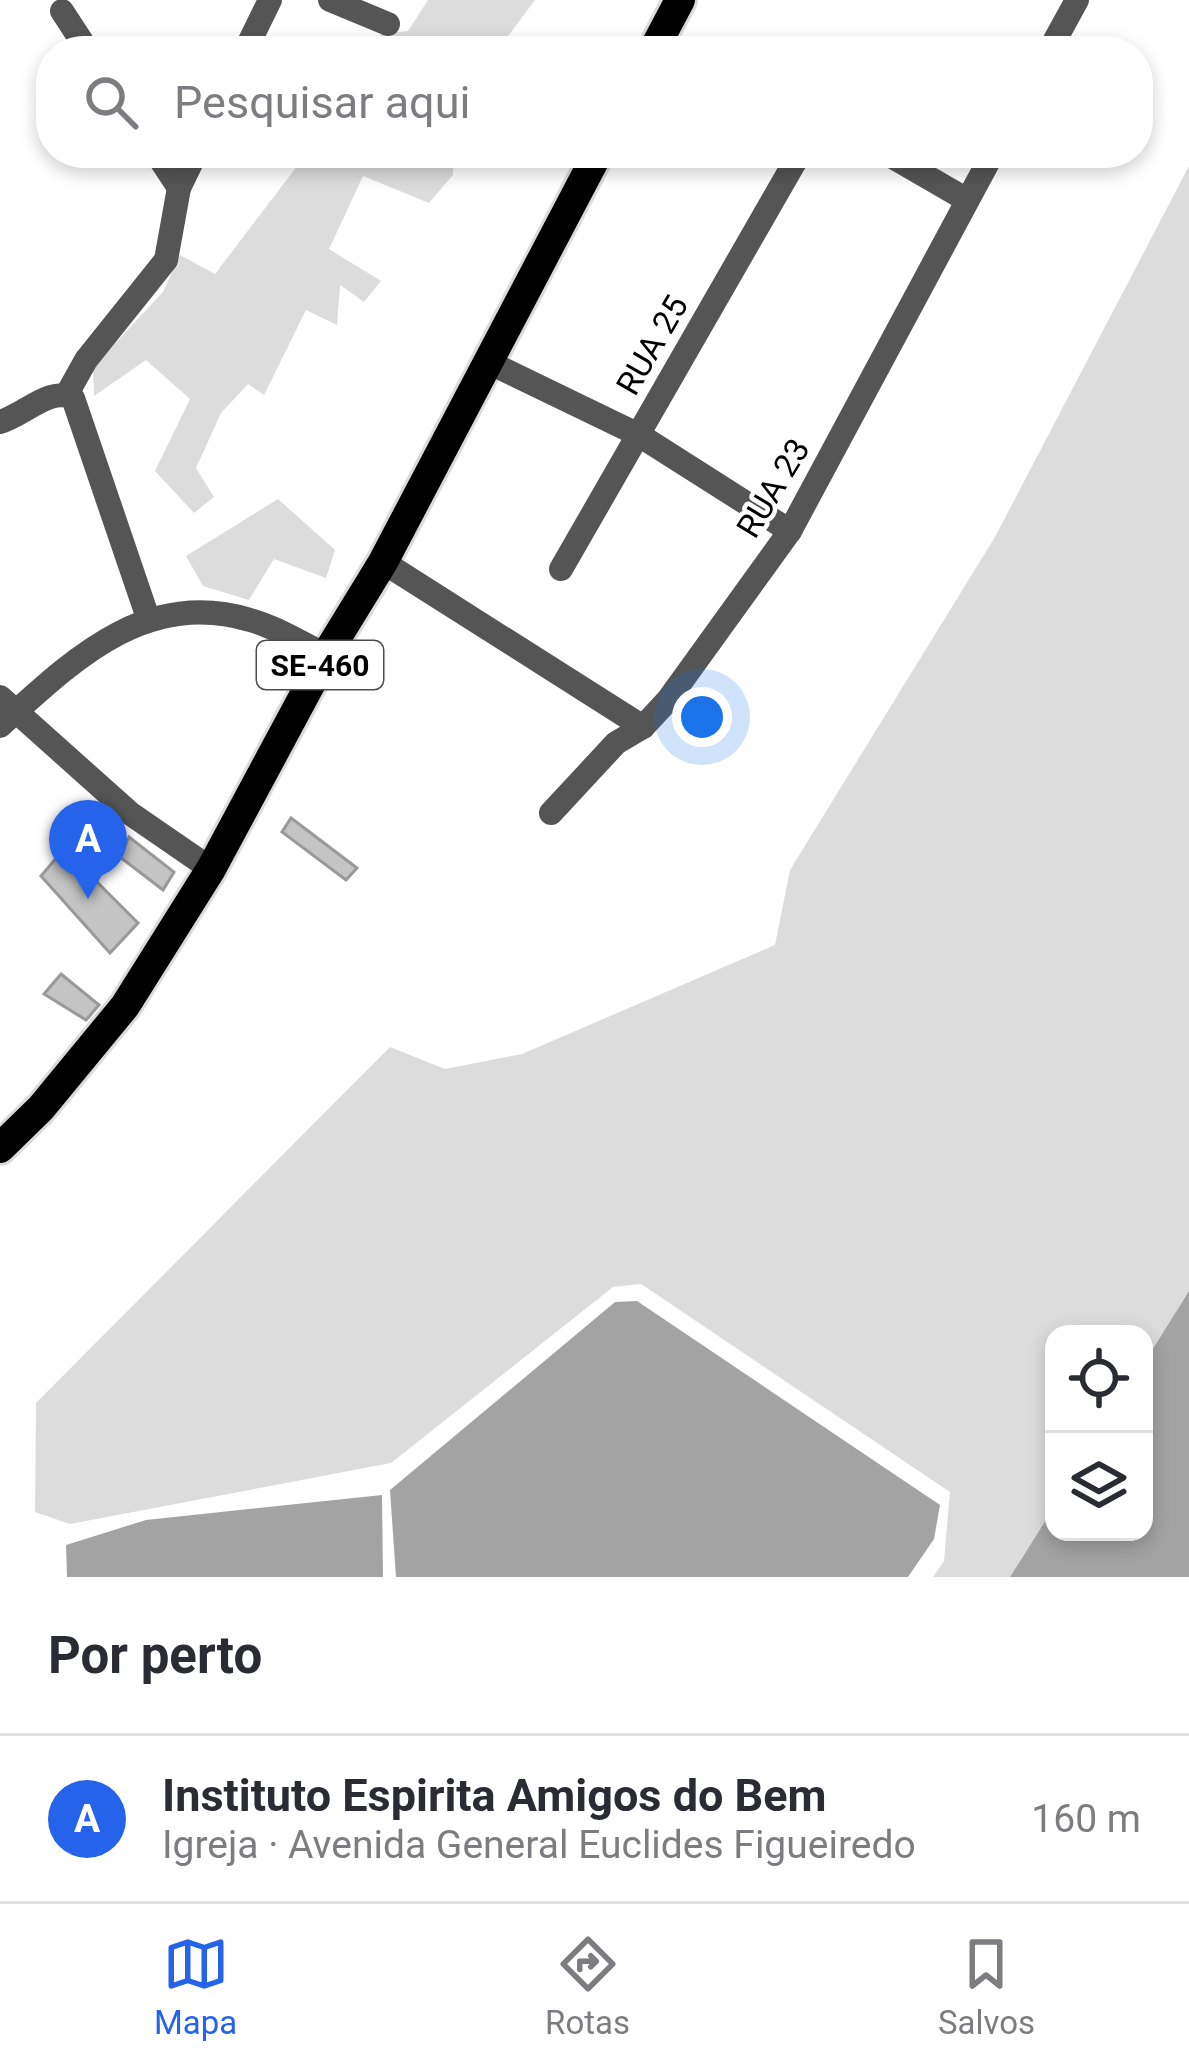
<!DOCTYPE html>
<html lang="pt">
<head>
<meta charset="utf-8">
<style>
	:root { --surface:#fff; --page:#f7f7f7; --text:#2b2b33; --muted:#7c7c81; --line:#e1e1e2; --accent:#2563eb }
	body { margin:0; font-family:Roboto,sans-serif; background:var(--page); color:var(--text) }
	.controls { position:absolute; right:36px; bottom:36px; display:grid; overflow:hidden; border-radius:24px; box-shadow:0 6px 18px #0003 }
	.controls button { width:108px; height:108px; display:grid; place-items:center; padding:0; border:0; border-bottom:3px solid var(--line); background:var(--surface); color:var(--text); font:60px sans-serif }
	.you { position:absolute; left:702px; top:717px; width:42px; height:42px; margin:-30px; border:9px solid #fff; border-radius:50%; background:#1a73e8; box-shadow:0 0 0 18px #1a73e833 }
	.badge { display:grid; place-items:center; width:78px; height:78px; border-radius:50%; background:var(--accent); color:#fff; font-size:39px; font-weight:700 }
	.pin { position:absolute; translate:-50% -99px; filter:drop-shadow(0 3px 6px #0008) }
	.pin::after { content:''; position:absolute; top:63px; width:42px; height:36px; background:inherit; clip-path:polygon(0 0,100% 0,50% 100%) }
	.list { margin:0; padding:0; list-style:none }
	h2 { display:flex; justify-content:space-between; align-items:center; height:156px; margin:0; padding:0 48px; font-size:51px }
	h2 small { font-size:39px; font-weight:400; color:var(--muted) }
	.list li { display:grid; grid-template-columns:78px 1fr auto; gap:36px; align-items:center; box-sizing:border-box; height:168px; padding:0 48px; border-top:3px solid var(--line) }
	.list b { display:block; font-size:45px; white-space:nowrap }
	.list p { margin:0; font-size:39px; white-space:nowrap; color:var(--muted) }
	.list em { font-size:39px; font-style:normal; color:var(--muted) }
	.icon { flex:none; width:66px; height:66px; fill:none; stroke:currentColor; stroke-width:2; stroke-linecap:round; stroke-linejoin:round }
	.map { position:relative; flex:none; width:1189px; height:1577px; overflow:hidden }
	.search { position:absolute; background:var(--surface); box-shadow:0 6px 18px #0003; left:36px; right:36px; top:36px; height:132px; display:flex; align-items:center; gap:30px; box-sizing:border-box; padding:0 42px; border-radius:48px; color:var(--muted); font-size:45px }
	.sheet { height:324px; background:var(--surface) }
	nav { display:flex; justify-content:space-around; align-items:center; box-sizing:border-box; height:168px; border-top:3px solid var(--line); background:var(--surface); font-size:33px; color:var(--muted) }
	nav a { display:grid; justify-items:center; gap:6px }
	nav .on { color:var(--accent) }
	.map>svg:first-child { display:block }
	.green { fill:#dcdcdc }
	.water { fill:#a3a3a3 }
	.building { fill:#c4c4c4; stroke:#999; stroke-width:3 }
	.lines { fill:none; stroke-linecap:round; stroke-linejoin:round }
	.primary-casing { stroke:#dbdbdb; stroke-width:36 }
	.street { stroke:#555; stroke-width:24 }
	.primary { stroke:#000; stroke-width:30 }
	.labels { text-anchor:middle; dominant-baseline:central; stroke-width:9; stroke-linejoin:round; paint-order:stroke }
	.shield { fill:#fff; stroke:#4c4c4c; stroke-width:3 }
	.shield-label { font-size:30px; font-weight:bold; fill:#000 }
	.street-label { font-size:33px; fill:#000; stroke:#fff }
</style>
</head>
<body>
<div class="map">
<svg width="1189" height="1577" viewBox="0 0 1189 1577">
	<rect width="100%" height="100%" fill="#fff"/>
	<!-- green -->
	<g class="green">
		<polygon points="428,0 535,0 497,51 372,51 381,34 408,31"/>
		<polygon points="307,153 454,153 453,175 429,203 363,176 329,249 381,281 364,302 340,285 337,325 306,310 264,395 248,384 221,413 196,468 214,497 194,513 155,471 190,399 146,360 94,396 93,367 163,292 180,255 215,274"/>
		<polygon points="1189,166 1189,1291 1144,1363 1144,1334 1054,1334 1054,1507 1010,1577 933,1577 944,1561 950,1492 641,1284 613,1287 391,1463 70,1524 35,1512 36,1403 390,1047 445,1069 522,1054 775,945 790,870 995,537"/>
		<polygon points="278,499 335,550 326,578 274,559 249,600 203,586 186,556"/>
	</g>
	<!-- water -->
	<g class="water">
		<polygon points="1189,1291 1189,1577 1010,1577 1054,1507 1054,1532 1144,1532 1144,1363"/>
		<polygon points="637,1301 940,1505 934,1539 908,1577 396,1577 390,1490 615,1302"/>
		<polygon points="382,1495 383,1577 67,1577 66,1545 146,1520"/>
	</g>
	<!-- building -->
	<g class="building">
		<polygon points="291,818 357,868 346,880 282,832"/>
		<polygon points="129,837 174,872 163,890 120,857"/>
		<polygon points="64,849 138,923 110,953 41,876"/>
		<polygon points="61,974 99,1005 86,1020 44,994"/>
	</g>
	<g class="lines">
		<defs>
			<g id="primary">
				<polyline points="653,51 680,0"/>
				<polyline points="0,1148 41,1108 125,1006 211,869 326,655 383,562 598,153"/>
			</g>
		</defs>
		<!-- primary casing -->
		<use href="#primary" class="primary-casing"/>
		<!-- street -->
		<g class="street">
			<polyline points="330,0 388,24"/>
			<polyline points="62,11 88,51"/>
			<polyline points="245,51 270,0"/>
			<polyline points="1049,51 1077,0"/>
			<polyline points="156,153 179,188"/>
			<polyline points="886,153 967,200"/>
			<polyline points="486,361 639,435 790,531"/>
			<polyline points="67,394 86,360 166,260 179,188 196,153"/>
			<path d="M0,422C24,415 51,386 73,398L148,618"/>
			<polyline points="383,562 643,727"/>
			<polyline points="561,569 800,153"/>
			<polyline points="0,697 131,814 211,869"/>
			<path d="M0,726C72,661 145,588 250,620C276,627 301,643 326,655"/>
			<polyline points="551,813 616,743 643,727 668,700 790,531 993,153"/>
		</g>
		<!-- primary -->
		<use href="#primary" class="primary"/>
	</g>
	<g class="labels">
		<!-- shield labels -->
		<rect class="shield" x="257" y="641" width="126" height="48" rx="9"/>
		<g class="shield-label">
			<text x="320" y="665">SE-460</text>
		</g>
		<!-- street labels -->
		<g class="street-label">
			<text transform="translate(652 345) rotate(-60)">RUA 25</text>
			<text transform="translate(773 488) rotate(-59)">RUA 23</text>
		</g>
	</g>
</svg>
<div class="controls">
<button><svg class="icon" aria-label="locate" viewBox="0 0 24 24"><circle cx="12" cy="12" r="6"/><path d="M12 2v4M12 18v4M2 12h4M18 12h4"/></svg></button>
<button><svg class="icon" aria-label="layers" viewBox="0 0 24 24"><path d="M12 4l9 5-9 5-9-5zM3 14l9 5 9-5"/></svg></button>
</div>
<div class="you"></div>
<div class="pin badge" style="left:88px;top:899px">A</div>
<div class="search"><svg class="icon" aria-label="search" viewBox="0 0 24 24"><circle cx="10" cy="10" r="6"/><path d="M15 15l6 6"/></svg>Pesquisar aqui</div>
</div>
<section class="sheet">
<h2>Por perto<small></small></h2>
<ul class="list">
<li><span class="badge">A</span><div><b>Instituto Espirita Amigos do Bem</b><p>Igreja · Avenida General Euclides Figueiredo</p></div><em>160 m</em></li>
</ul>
</section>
<nav>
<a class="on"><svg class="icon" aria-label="map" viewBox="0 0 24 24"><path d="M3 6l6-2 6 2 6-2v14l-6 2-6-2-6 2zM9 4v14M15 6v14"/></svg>Mapa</a>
<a><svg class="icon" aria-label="directions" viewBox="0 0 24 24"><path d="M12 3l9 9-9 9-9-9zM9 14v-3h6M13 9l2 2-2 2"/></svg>Rotas</a>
<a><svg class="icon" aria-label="saved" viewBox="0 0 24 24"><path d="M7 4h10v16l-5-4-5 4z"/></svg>Salvos</a>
</nav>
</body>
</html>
